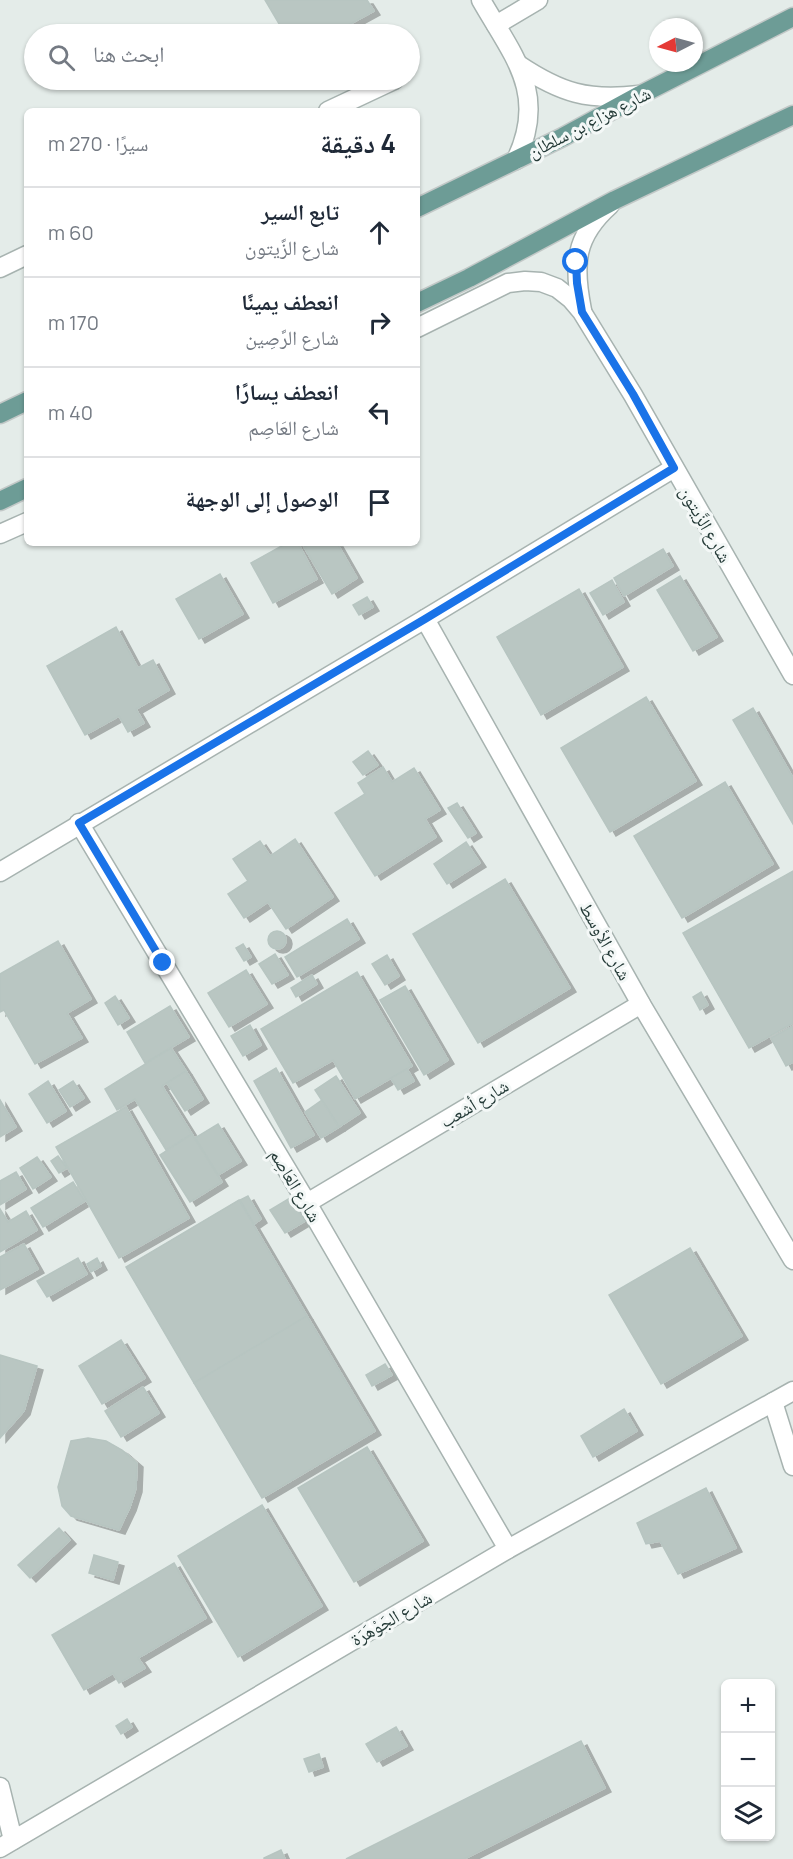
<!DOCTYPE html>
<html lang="ar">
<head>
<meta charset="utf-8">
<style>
	:root { --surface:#fff; --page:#f2f2f3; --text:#1f2937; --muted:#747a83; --line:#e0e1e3 }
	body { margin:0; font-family:Manrope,"Noto Naskh Arabic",sans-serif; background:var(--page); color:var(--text); direction:rtl }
	.controls { position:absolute; right:18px; bottom:18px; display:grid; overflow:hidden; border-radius:9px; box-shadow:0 2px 4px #0004 }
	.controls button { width:54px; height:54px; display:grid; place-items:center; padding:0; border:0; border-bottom:2px solid var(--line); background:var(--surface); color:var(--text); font:30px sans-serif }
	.compass { position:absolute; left:649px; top:18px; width:54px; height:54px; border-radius:50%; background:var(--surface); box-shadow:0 2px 4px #0004; rotate:264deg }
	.stop { position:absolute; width:18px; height:18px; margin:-14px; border:4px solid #1a73e8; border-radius:50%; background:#fff }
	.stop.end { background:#1a73e8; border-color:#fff; box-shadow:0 2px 6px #0008 }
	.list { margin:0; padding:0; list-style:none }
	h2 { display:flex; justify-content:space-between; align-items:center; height:78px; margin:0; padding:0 24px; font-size:26px }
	h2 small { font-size:20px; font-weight:400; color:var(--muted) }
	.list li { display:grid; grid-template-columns:39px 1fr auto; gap:18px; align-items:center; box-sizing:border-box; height:90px; padding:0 24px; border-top:2px solid var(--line) }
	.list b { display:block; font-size:22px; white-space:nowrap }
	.list p { margin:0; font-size:20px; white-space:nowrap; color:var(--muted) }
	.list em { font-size:20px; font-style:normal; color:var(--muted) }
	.icon { flex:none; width:33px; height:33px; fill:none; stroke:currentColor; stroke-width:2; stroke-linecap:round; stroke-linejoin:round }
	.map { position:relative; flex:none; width:793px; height:1859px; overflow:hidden; direction:ltr }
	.search { position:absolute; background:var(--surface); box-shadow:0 2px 4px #0004; left:24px; top:24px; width:396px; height:66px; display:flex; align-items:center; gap:15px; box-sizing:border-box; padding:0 21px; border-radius:33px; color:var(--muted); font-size:22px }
	.panel { position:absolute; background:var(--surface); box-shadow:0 2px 4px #0004; left:24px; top:108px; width:396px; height:438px; border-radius:9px; direction:rtl }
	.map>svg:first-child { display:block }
	.building { fill:#b9c6c2; stroke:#b7c5c1; stroke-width:1.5; filter:url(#shadow) }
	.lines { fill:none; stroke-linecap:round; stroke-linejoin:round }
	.minor-casing { stroke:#a7b3b0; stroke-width:21 }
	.major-casing { stroke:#c2c8c7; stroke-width:21 }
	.minor { stroke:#fff; stroke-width:18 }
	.major { stroke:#6d9c96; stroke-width:18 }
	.route { stroke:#1a73e8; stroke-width:8 }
	.labels { text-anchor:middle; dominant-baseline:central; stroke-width:6; stroke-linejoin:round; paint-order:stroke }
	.street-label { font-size:18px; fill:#253b38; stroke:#f4f8f7 }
</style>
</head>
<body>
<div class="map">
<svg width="793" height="1859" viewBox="0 0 793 1859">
	<defs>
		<filter id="shadow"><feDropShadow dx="6" dy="4" stdDeviation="0" flood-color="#0004"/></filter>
	</defs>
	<rect width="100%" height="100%" fill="#e4ece9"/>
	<!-- building -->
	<g class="building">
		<polygon points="265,0 367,0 374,11 332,34 285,34"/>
		<polygon points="287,543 298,543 317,579 273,603 251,563"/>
		<polygon points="310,543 337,543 357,578 332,594 304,547"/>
		<polygon points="663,549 673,566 624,596 614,578"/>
		<polygon points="220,574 243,614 199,639 176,599"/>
		<polygon points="680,576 717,637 693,651 657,590"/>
		<polygon points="612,580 624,602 603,615 590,593"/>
		<polygon points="579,589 623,667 541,715 497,637"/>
		<polygon points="367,597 373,607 359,615 353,605"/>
		<polygon points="116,627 138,668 153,660 169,690 136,709 144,723 128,732 119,716 85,735 47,666"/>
		<polygon points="646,697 696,781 610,832 561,748"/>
		<polygon points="753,708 793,778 793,824 733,720"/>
		<polygon points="368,751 378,765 363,775 353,762"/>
		<polygon points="383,767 392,782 414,768 440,810 425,819 436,837 375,876 335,813 365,794 358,783"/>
		<polygon points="725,782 773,864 682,918 634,836"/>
		<polygon points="457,803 476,833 468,838 448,808"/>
		<polygon points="295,839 333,897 286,929 268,902 244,918 228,894 248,881 233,859 260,841 270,856"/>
		<polygon points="466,842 480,863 447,884 434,864"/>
		<polygon points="793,871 793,1023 749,1048 683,933"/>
		<polygon points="505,879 570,988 478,1043 413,934"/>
		<polygon points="347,919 359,939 297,977 285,957"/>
		<circle cx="277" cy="940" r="9"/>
		<polygon points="58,941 91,999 67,1013 82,1038 35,1064 4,1010 0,1012 0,974"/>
		<polygon points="243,944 251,957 244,961 236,948"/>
		<polygon points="275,954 288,975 272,984 259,964"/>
		<polygon points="387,955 399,976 385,985 372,964"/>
		<polygon points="246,970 267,1004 229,1027 208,993"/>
		<polygon points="357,972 412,1066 355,1099 333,1060 293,1083 261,1029"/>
		<polygon points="312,975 317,984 296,997 291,988"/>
		<polygon points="405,986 448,1060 424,1075 380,1000"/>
		<polygon points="701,992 708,1005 700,1010 693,997"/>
		<polygon points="115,996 129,1018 118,1025 105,1003"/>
		<polygon points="170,1006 189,1037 145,1063 127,1032"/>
		<polygon points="250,1025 261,1045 243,1056 231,1036"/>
		<polygon points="793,1026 793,1062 786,1066 771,1038"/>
		<polygon points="171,1048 186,1071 162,1086 192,1134 166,1150 135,1099 117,1110 105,1089"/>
		<polygon points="276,1068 314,1135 291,1148 254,1081"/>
		<polygon points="407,1069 414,1081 398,1090 391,1078"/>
		<polygon points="186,1071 203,1099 185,1111 167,1083"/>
		<polygon points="336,1076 360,1113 339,1127 315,1090"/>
		<polygon points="48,1081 66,1111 47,1123 29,1094"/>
		<polygon points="73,1081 84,1098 70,1107 59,1090"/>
		<polygon points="0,1100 16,1127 0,1137"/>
		<polygon points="322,1100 339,1127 321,1138 305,1112"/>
		<polygon points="126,1107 189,1218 119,1258 56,1147"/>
		<polygon points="218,1124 241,1161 218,1175 195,1138"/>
		<polygon points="192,1134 222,1182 190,1202 160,1155"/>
		<polygon points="58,1156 67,1168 59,1173 51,1161"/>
		<polygon points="37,1157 51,1177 33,1189 20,1168"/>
		<polygon points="16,1172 26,1189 0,1205 0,1181"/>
		<polygon points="73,1182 85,1201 43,1227 31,1208"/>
		<polygon points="248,1196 261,1219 254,1224 240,1200"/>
		<polygon points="290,1198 305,1221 285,1233 270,1210"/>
		<polygon points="239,1200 307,1316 194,1383 126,1267"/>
		<polygon points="0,1209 8,1222 26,1211 37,1230 0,1252"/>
		<polygon points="24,1244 38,1269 0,1290 0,1257"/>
		<polygon points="690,1248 742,1336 661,1384 609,1295"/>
		<polygon points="78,1258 87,1274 47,1297 37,1281"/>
		<polygon points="97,1258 101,1266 91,1272 87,1264"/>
		<polygon points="307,1316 375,1431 262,1498 194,1383"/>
		<polygon points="121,1340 145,1378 102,1404 79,1366"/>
		<polygon points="0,1355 37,1366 24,1411 0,1438"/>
		<polygon points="385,1364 392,1375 372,1386 366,1375"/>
		<polygon points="143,1387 159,1413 121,1437 105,1411"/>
		<polygon points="624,1409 637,1431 593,1457 581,1436"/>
		<polygon points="88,1438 106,1441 122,1450 137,1463 136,1488 130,1507 119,1530 71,1516 62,1506 58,1487 71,1441"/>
		<polygon points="367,1447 423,1541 354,1582 298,1488"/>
		<polygon points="706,1488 736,1548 678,1574 660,1541 646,1544 637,1523"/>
		<polygon points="262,1505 322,1606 238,1657 178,1556"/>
		<polygon points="59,1528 70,1540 30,1578 18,1565"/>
		<polygon points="94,1555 118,1562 113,1580 89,1573"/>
		<polygon points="174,1563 206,1618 138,1658 145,1668 119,1683 113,1673 84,1690 52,1635"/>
		<polygon points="127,1719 132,1727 121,1734 116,1726"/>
		<polygon points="396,1727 407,1746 377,1762 366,1744"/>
		<polygon points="581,1741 605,1788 464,1859 346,1859"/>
		<polygon points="319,1754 323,1767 309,1772 304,1759"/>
		<polygon points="281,1850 285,1859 264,1859 264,1858"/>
	</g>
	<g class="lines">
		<defs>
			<g id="minor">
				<path d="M481,0C513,56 548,93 516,160"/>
				<polyline points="496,25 538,0"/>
				<path d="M519,65C561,93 588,101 639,95"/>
				<polyline points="328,111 394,80"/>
				<polyline points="0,268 27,255"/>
				<path d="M582,310C573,265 574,237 610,205"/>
				<polyline points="417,328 508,283 525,281 541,282 557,288 571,299 582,312 633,395 793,675"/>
				<polyline points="0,534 27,522"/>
				<polyline points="425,619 641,1004 793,1260"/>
				<polyline points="79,823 307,1203 508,1549"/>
				<polyline points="0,872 425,619 674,468"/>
				<polyline points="307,1203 641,1004"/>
				<polyline points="773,1402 793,1466"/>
				<polyline points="0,1787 13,1840"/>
				<polyline points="0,1848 508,1549 793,1391"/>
			</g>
			<g id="major">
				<polyline points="417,208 563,137 640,95 793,17"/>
				<polyline points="417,303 469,278 615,200 793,115"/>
				<polyline points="0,414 27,401"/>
				<polyline points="0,501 27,488"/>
			</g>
		</defs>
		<!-- minor casing -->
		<use href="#minor" class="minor-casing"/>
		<!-- major casing -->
		<use href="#major" class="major-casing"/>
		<!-- minor -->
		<use href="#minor" class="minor"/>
		<!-- major -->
		<use href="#major" class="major"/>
	</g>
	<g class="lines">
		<!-- route -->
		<polyline class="route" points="163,963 79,823 425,619 674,468 633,394 582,312 577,283 576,262"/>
	</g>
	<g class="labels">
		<!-- street labels -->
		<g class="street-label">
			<text transform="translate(589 122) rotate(-27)">شارع هزاع بن سلطان</text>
			<text transform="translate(706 524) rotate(60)">شارع الزَّيتون</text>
			<text transform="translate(606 941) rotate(61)">شارع الأوسط</text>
			<text transform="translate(474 1103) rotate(-31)">شارع أشعب</text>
			<text transform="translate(296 1185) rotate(59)">شارع العَاصِم</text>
			<text transform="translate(391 1618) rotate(-30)">شارع الجَوْهَرَة</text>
		</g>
	</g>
</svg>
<div class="controls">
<button>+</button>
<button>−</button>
<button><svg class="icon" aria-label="layers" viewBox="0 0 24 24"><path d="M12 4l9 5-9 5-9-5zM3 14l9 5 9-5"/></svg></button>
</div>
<svg class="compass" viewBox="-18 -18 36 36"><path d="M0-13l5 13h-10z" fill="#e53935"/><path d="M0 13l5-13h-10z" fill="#747a83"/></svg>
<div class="stop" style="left:576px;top:262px"></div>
<div class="stop end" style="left:163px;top:963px"></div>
<div class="search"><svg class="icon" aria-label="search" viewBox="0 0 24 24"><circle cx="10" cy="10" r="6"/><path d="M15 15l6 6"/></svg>ابحث هنا</div>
<section class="panel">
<h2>4 دقيقة<small>سيرًا · 270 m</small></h2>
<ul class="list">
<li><svg class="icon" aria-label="ahead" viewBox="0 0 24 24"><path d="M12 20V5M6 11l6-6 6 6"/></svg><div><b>تابع السير</b><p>شارع الزَّيتون</p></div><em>60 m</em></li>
<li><svg class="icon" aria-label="right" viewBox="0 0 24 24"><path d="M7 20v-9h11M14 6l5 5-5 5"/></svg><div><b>انعطف يمينًا</b><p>شارع الرَّصِين</p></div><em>170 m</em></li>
<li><svg class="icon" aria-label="left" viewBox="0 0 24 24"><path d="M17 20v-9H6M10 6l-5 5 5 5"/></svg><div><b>انعطف يسارًا</b><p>شارع العَاصِم</p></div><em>40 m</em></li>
<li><svg class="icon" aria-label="arrive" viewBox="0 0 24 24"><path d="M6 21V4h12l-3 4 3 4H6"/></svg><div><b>الوصول إلى الوجهة</b></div></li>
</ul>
</section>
</div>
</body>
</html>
